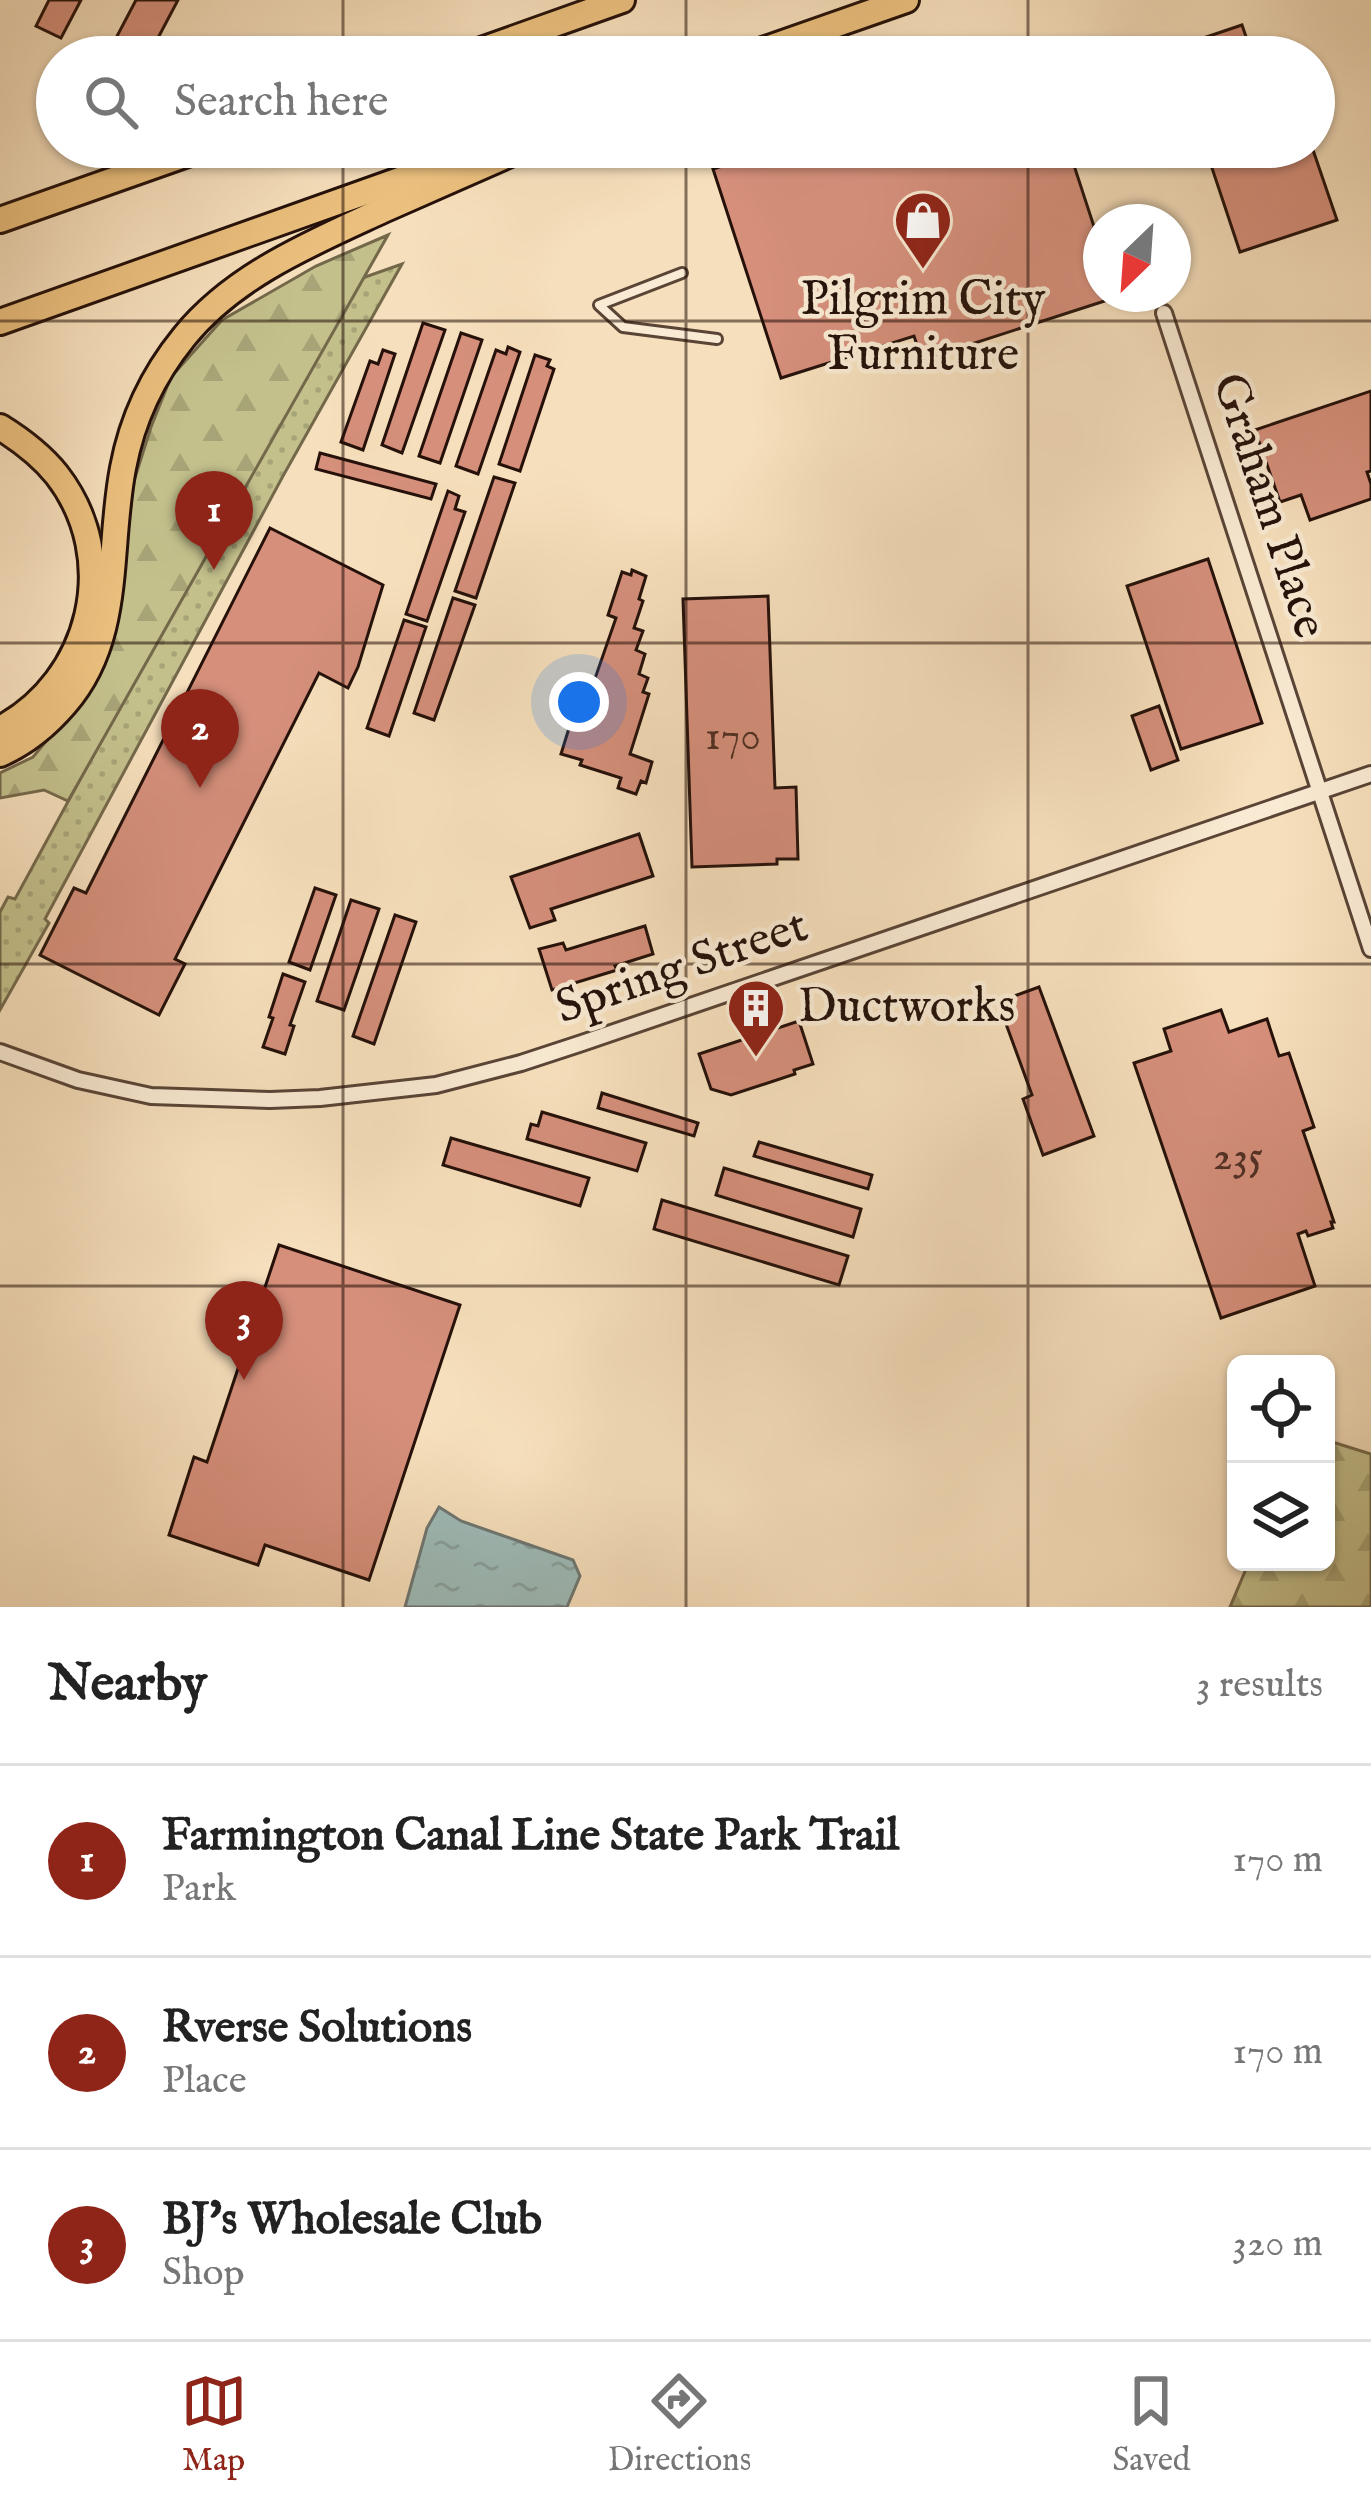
<!DOCTYPE html>
<html lang="en">
<head>
<meta charset="utf-8">
<style>
	:root { --surface:#fff; --page:#f6f6f6; --text:#222; --muted:#767676; --line:#e0e0e0; --accent:#8f2418 }
	body { margin:0; font-family:"IM FELL English",serif; background:var(--page); color:var(--text) }
	.controls { position:absolute; right:36px; bottom:36px; display:grid; overflow:hidden; border-radius:18px; box-shadow:0 3px 9px #0004 }
	.controls button { width:108px; height:108px; display:grid; place-items:center; padding:0; border:0; border-bottom:3px solid var(--line); background:var(--surface); color:var(--text); font:60px sans-serif }
	.compass { position:absolute; left:1083px; top:204px; width:108px; height:108px; border-radius:50%; background:var(--surface); box-shadow:0 3px 9px #0004; rotate:205deg }
	.you { position:absolute; left:579px; top:702px; width:42px; height:42px; margin:-30px; border:9px solid #fff; border-radius:50%; background:#1a73e8; box-shadow:0 0 0 18px #1a73e833 }
	.badge { display:grid; place-items:center; width:78px; height:78px; border-radius:50%; background:var(--accent); color:#fff; font-size:39px; font-weight:700 }
	.pin { position:absolute; translate:-50% -99px; filter:drop-shadow(0 3px 6px #0008) }
	.pin::after { content:''; position:absolute; top:63px; width:42px; height:36px; background:inherit; clip-path:polygon(0 0,100% 0,50% 100%) }
	.list { margin:0; padding:0; list-style:none }
	h2 { display:flex; justify-content:space-between; align-items:center; height:156px; margin:0; padding:0 48px; font-size:51px }
	h2 small { font-size:39px; font-weight:400; color:var(--muted) }
	.list li { display:grid; grid-template-columns:78px 1fr auto; gap:36px; align-items:center; box-sizing:border-box; height:192px; padding:0 48px; border-top:3px solid var(--line) }
	.list b { display:block; font-size:45px; white-space:nowrap }
	.list p { margin:0; font-size:39px; white-space:nowrap; color:var(--muted) }
	.list em { font-size:39px; font-style:normal; color:var(--muted) }
	.icon { flex:none; width:66px; height:66px; fill:none; stroke:currentColor; stroke-width:2; stroke-linecap:round; stroke-linejoin:round }
	.map { position:relative; flex:none; width:1371px; height:1607px; overflow:hidden }
	.search { position:absolute; background:var(--surface); box-shadow:0 3px 9px #0004; left:36px; right:36px; top:36px; height:132px; display:flex; align-items:center; gap:30px; box-sizing:border-box; padding:0 42px; border-radius:66px; color:var(--muted); font-size:45px }
	.sheet { height:732px; background:var(--surface) }
	nav { display:flex; justify-content:space-around; align-items:center; box-sizing:border-box; height:168px; border-top:3px solid var(--line); background:var(--surface); font-size:33px; color:var(--muted) }
	nav a { display:grid; justify-items:center; gap:6px }
	nav .on { color:var(--accent) }
	.map>svg:first-child { display:block }
	.grass { fill:url(#grass-dots); stroke:#74684b; stroke-width:3 }
	.forest { fill:url(#forest-firs); stroke:#74684b; stroke-width:3 }
	.water { fill:url(#water-ripples); stroke:#6e7772; stroke-width:3 }
	.building { fill:#d58f7b; stroke:#25110a; stroke-width:3 }
	.lines { fill:none; stroke-linecap:round; stroke-linejoin:round }
	.lane-casing { stroke:#594436; stroke-width:14 }
	.street-casing { stroke:#594436; stroke-width:20 }
	.highway-casing { stroke:#25110a; stroke-width:30 }
	.lane { stroke:#f9ead3; stroke-width:8 }
	.street { stroke:#f9ead3; stroke-width:14 }
	.highway { stroke:#ebc07e; stroke-width:24 }
	.grid { fill:none; stroke:#25110a; stroke-width:3; stroke-opacity:0.55 }
	.labels { text-anchor:middle; dominant-baseline:central; stroke-width:9; stroke-linejoin:round; paint-order:stroke }
	.number-label { font-size:42px; fill:#513026 }
	.poi-label { font-size:48px; fill:#25110a; stroke:#f9ead3 }
	.street-label { font-size:48px; fill:#25110a; stroke:#f9ead3 }
</style>
</head>
<body>
<div class="map">
<svg width="1371" height="1607" viewBox="0 0 1371 1607">
	<defs>
		<pattern id="grass-dots" width="8" height="8" patternUnits="userSpaceOnUse" patternTransform="scale(3)"><rect width="8" height="8" fill="#c3c08c"/><path d="M2 2h.1M6 6h.1" fill="none" stroke="#a7a477" stroke-width="1.8" stroke-linecap="round"/></pattern>
		<pattern id="forest-firs" width="22" height="20" patternUnits="userSpaceOnUse" patternTransform="scale(3)"><rect width="22" height="20" fill="#c3c08c"/><path d="M5 1l3.5 6h-7zM16 11l3.5 6h-7z" fill="#a7a477"/></pattern>
		<pattern id="water-ripples" width="26" height="14" patternUnits="userSpaceOnUse" patternTransform="scale(3)"><rect width="26" height="14" fill="#9ebbb8"/><path d="M2 4q2-2 4 0t4 0M15 11q2-2 4 0t4 0" fill="none" stroke="#88a09d"/></pattern>
	</defs>
	<rect width="100%" height="100%" fill="#f6dfbc"/>
	<filter id="stains"><feTurbulence type="fractalNoise" baseFrequency=".00167" numOctaves="4"/><feColorMatrix values="0 0 0 0 .2 0 0 0 0 .09 0 0 0 0 .02 0 0 0 .5 -.17"/></filter>
	<radialGradient id="worn" r=".72"><stop offset=".6" stop-color="#630" stop-opacity="0"/><stop offset="1" stop-color="#630" stop-opacity=".3"/></radialGradient>
	<!-- grass -->
	<polygon class="grass" points="402,264 283,476 45,919 49,923 0,1010 0,912 8,897 15,899 351,282"/>
	<!-- forest -->
	<g class="forest">
		<polygon points="388,235 68,801 44,790 0,798 0,773 33,757 77,704 120,594 134,481 151,427 171,377 222,320 316,266"/>
		<polygon points="1326,1440 1371,1454 1371,1607 1230,1607 1249,1562 1326,1562"/>
	</g>
	<!-- water -->
	<polygon class="water" points="439,1507 461,1521 573,1560 580,1576 567,1607 405,1607 427,1528"/>
	<!-- building -->
	<g class="building">
		<polygon points="49,0 81,0 61,38 36,26"/>
		<polygon points="136,0 178,0 149,55 116,38"/>
		<polygon points="1242,25 1253,57 1147,57"/>
		<polygon points="780,147 1068,147 1101,248 1101,294 1116,294 1117,297 922,360 914,336 781,378 713,169"/>
		<polygon points="1205,147 1312,147 1337,220 1240,252"/>
		<polygon points="423,323 445,330 402,453 382,445"/>
		<polygon points="461,333 482,340 440,463 419,456"/>
		<polygon points="508,347 520,352 478,474 456,466 496,350 506,354"/>
		<polygon points="383,350 395,354 363,450 341,442 370,361 378,364"/>
		<polygon points="535,355 550,360 547,366 554,369 520,471 499,464"/>
		<polygon points="1371,391 1371,471 1367,472 1371,484 1371,499 1310,520 1301,495 1280,502 1255,430"/>
		<polygon points="320,453 436,484 431,499 316,469"/>
		<polygon points="494,477 515,483 476,598 455,591"/>
		<polygon points="448,491 459,496 455,509 465,512 427,621 406,614"/>
		<polygon points="270,528 383,585 358,667 348,688 319,673 175,959 185,964 159,1015 40,955 74,888 86,893"/>
		<polygon points="1208,559 1262,723 1181,749 1127,586"/>
		<polygon points="632,570 646,576 639,599 643,601 634,628 643,631 636,650 645,654 639,674 648,678 643,692 649,694 630,754 652,762 646,783 641,781 636,794 618,788 621,778 580,765 582,760 561,754 574,712 582,716 616,618 608,615 622,572 631,575"/>
		<polygon points="768,596 775,788 796,787 798,859 777,859 777,864 692,867 683,599"/>
		<polygon points="453,598 475,605 434,720 414,713"/>
		<polygon points="404,620 426,627 389,736 367,728"/>
		<polygon points="1159,706 1178,760 1151,770 1132,716"/>
		<polygon points="639,834 653,876 551,909 555,920 530,928 511,877"/>
		<polygon points="315,888 336,895 310,970 289,962"/>
		<polygon points="351,900 379,909 344,1010 317,1001"/>
		<polygon points="395,915 416,922 374,1044 353,1036"/>
		<polygon points="645,926 653,954 615,966 617,970 552,990 539,949 563,943 566,950"/>
		<polygon points="283,974 305,982 290,1025 294,1026 285,1054 263,1047 273,1018 269,1017"/>
		<polygon points="1039,987 1094,1136 1043,1155 1023,1099 1032,1095 998,1002"/>
		<polygon points="1221,1010 1229,1032 1267,1019 1279,1056 1289,1053 1314,1127 1303,1131 1334,1222 1331,1222 1333,1228 1308,1236 1306,1231 1298,1234 1315,1286 1221,1318 1134,1063 1171,1051 1164,1029"/>
		<polygon points="799,1021 813,1064 794,1070 795,1074 731,1095 711,1089 699,1054"/>
		<polygon points="602,1093 698,1123 694,1136 598,1108"/>
		<polygon points="542,1112 646,1143 637,1171 527,1139 531,1124 538,1126"/>
		<polygon points="451,1138 589,1178 580,1206 443,1165"/>
		<polygon points="759,1142 872,1175 868,1189 754,1156"/>
		<polygon points="724,1168 861,1209 853,1237 716,1195"/>
		<polygon points="662,1200 848,1256 839,1285 654,1229"/>
		<polygon points="279,1245 460,1305 369,1580 265,1545 258,1565 169,1535 194,1457 207,1462"/>
	</g>
	<g class="lines">
		<defs>
			<polyline id="lane" points="682,273 599,305 623,327 717,339"/>
			<g id="street">
				<polyline points="1164,313 1371,949"/>
				<polyline points="0,1052 78,1080 151,1096 270,1100 320,1098 436,1085 521,1063 582,1043 1371,774"/>
			</g>
			<g id="highway">
				<polyline points="462,57 622,0"/>
				<polyline points="743,57 906,0"/>
				<polyline points="0,220 207,147"/>
				<polyline points="0,322 478,152"/>
				<path d="M0,427C21,440 41,455 57,475C122,559 92,680 0,729"/>
				<path d="M0,754C25,743 47,725 65,704C123,637 107,550 123,468C132,420 153,375 184,337C234,275 312,243 383,210C431,189 478,168 526,147"/>
			</g>
		</defs>
		<!-- lane casing -->
		<use href="#lane" class="lane-casing"/>
		<!-- street casing -->
		<use href="#street" class="street-casing"/>
		<!-- highway casing -->
		<use href="#highway" class="highway-casing"/>
		<!-- lane -->
		<use href="#lane" class="lane"/>
		<!-- street -->
		<use href="#street" class="street"/>
		<!-- highway -->
		<use href="#highway" class="highway"/>
	</g>
	<!-- grid -->
	<path class="grid" d="M343,0V57M686,0V57M1028,0V57M343,147V1607M686,147V1607M1028,147V1607M0,321H1371M0,643H1371M0,964H1371M0,1286H1371"/>
	<!-- icons -->
	<defs>
		<symbol id="shop-pin" viewBox="-11 -11 22 30"><path d="M0 17L-7.5 6A9.5 9.5 0 1 1 7.5 6Z" fill="#8f2418" stroke="#f9ead3"/><path d="M-5-2.5h2.3a2.7 3.5 0 0 1 5.4 0H5L5.5 6h-11ZM-1.5-2.5h3a1.5 2.3 0 0 0-3 0Z" fill="#fff"/></symbol>
		<symbol id="building-pin" viewBox="-11 -11 22 30"><path d="M0 17L-7.5 6A9.5 9.5 0 1 1 7.5 6Z" fill="#8f2418" stroke="#f9ead3"/><path d="M-4-6H4V6H1V3H-1V6H-4ZM-2.5-4.3h1.7v1.8h-1.7ZM.8-4.3h1.7v1.8H.8ZM-2.5-1h1.7V.8h-1.7ZM.8-1h1.7V.8H.8Z" fill="#fff"/></symbol>
	</defs>
	<g fill-rule="evenodd">
		<use href="#shop-pin" x="890" y="187" width="66" height="90"/>
		<use href="#building-pin" x="723" y="975" width="66" height="90"/>
	</g>
	<g class="labels">
		<!-- number labels -->
		<g class="number-label">
			<text x="733" y="737">170</text>
			<text x="1238" y="1157">235</text>
		</g>
		<!-- poi labels -->
		<g class="poi-label">
			<text x="923" y="301">Pilgrim City<tspan x="923" dy="55">Furniture</tspan></text>
			<text x="798" y="1008" text-anchor="start">Ductworks</text>
		</g>
		<!-- street labels -->
		<g class="street-label">
			<text transform="translate(1268 506) rotate(72)">Graham Place</text>
			<text transform="translate(682 968) rotate(-19)">Spring Street</text>
		</g>
	</g>
	<rect width="100%" height="100%" filter="url(#stains)"/>
	<rect width="100%" height="100%" fill="url(#worn)"/>
</svg>
<div class="controls">
<button><svg class="icon" aria-label="locate" viewBox="0 0 24 24"><circle cx="12" cy="12" r="6"/><path d="M12 2v4M12 18v4M2 12h4M18 12h4"/></svg></button>
<button><svg class="icon" aria-label="layers" viewBox="0 0 24 24"><path d="M12 4l9 5-9 5-9-5zM3 14l9 5 9-5"/></svg></button>
</div>
<svg class="compass" viewBox="-18 -18 36 36"><path d="M0-13l5 13h-10z" fill="#e53935"/><path d="M0 13l5-13h-10z" fill="#767676"/></svg>
<div class="you"></div>
<div class="pin badge" style="left:214px;top:570px">1</div>
<div class="pin badge" style="left:200px;top:788px">2</div>
<div class="pin badge" style="left:244px;top:1380px">3</div>
<div class="search"><svg class="icon" aria-label="search" viewBox="0 0 24 24"><circle cx="10" cy="10" r="6"/><path d="M15 15l6 6"/></svg>Search here</div>
</div>
<section class="sheet">
<h2>Nearby<small>3 results</small></h2>
<ul class="list">
<li><span class="badge">1</span><div><b>Farmington Canal Line State Park Trail</b><p>Park</p></div><em>170 m</em></li>
<li><span class="badge">2</span><div><b>Rverse Solutions</b><p>Place</p></div><em>170 m</em></li>
<li><span class="badge">3</span><div><b>BJ's Wholesale Club</b><p>Shop</p></div><em>320 m</em></li>
</ul>
</section>
<nav>
<a class="on"><svg class="icon" aria-label="map" viewBox="0 0 24 24"><path d="M3 6l6-2 6 2 6-2v14l-6 2-6-2-6 2zM9 4v14M15 6v14"/></svg>Map</a>
<a><svg class="icon" aria-label="directions" viewBox="0 0 24 24"><path d="M12 3l9 9-9 9-9-9zM9 14v-3h6M13 9l2 2-2 2"/></svg>Directions</a>
<a><svg class="icon" aria-label="saved" viewBox="0 0 24 24"><path d="M7 4h10v16l-5-4-5 4z"/></svg>Saved</a>
</nav>
</body>
</html>
